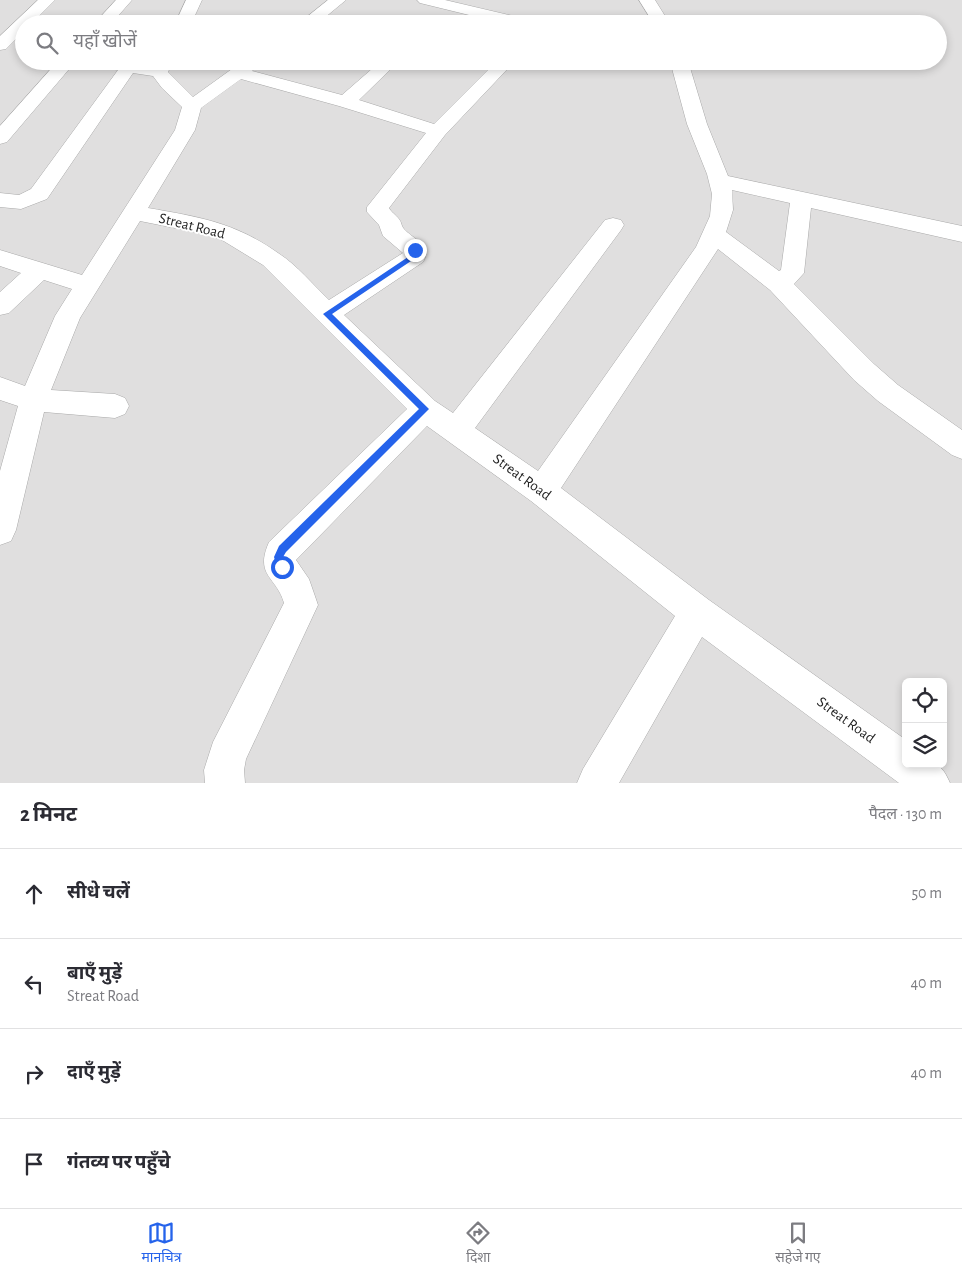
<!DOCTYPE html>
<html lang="hi">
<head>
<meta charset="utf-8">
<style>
	:root { --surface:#fff; --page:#f7f7f7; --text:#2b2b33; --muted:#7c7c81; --line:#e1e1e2; --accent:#2563eb }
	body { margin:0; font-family:"Alegreya Sans","Noto Sans Devanagari",sans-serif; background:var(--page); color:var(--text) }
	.controls { position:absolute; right:15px; bottom:15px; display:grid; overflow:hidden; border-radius:8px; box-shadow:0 2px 8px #0003 }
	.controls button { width:45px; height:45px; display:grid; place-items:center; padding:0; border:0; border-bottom:1px solid var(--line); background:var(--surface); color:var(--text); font:25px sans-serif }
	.stop { position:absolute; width:15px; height:15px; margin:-11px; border:4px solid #2563eb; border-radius:50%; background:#fff }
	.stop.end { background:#2563eb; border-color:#fff; box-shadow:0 1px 5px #0008 }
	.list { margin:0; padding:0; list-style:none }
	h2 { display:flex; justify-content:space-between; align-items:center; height:65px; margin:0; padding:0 20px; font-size:21px }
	h2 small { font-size:16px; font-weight:400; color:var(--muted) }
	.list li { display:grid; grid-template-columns:32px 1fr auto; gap:15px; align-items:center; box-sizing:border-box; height:90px; padding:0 20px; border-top:1px solid var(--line) }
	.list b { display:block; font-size:19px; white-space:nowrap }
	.list p { margin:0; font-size:16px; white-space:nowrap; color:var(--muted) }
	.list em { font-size:16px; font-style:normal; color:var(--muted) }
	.icon { flex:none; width:28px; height:28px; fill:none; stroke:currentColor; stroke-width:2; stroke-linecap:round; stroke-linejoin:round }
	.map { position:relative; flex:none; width:962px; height:783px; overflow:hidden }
	.search { position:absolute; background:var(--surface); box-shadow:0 2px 8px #0003; left:15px; right:15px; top:15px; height:55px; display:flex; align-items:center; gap:12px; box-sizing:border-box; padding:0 18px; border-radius:28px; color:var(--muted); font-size:19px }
	.sheet { height:425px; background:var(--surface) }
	nav { display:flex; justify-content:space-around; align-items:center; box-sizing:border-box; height:70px; border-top:1px solid var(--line); background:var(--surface); font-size:14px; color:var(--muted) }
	nav a { display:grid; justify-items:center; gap:2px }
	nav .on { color:var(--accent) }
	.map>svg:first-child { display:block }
	.residential { fill:#e0dfdf; fill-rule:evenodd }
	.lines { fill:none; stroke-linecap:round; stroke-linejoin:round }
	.minor-casing { stroke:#a9a9a9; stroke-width:1 }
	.minor { fill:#fff; fill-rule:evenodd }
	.route { fill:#2563eb }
	.labels { text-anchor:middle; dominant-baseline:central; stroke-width:4; stroke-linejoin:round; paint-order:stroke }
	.street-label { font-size:15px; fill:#222; stroke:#fff }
</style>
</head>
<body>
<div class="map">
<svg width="962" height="783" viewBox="0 0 962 783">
	<rect width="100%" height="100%" fill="#f2efe9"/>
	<!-- residential -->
	<path class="residential" d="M0,0H962V783H0ZM24,24H938V61H24ZM906,682H943V764H906Z"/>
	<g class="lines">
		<defs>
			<g id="minor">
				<polygon points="38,0 55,0 31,24 24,24 24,31 6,49 0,50 0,36"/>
				<polygon points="116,0 132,0 111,24 94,24"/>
				<polygon points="186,0 202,0 191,24 175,24"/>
				<polygon points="328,0 346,0 317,24 298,24"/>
				<polygon points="417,0 445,0 534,21 536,24 506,24 420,3"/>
				<polygon points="639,0 655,0 670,24 654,24"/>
				<polygon points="58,61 76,61 7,142 0,144 0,126"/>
				<path d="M86,61H126L153,66L155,61H173L168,72L193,97L243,61H263L252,71L342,95L381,61H399L359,100L434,124L497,61H515L445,135L389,208C391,212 396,215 399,219C402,223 401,226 404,229C414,240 433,245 423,262L344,315L435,401L453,413L605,220L613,218L621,220L624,225L621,230L475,428L538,471L696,247L710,216L712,194L707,174L687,124L670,61H688L707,124L728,176L962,226V242L811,208L804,273L794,284L874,364L898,385L962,430V459L952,455L878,401L854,380L770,290L718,249L561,488L709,600L906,740V764C931,764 939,757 950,783H899L702,637L619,783H577L583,769L675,616L531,501L427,426L296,560L309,579L318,605L246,759L244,770L245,783H205L204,770L213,742L284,603C277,577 254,576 269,542L407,409L263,265L222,240L205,234L140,221L80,318L51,390L115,394L125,398L129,406L125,414L115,418L44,412L16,530L11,541L0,545V471L18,406L0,400V377L25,386L55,316L72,289L44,280L9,313L0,315V292L21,273L0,266V250L82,275L175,130L182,107L162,88L153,76L133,73L47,199L21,209L0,207V193L19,195L31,189L118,70L88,65ZM241,79L339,106L426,133L367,207V212L379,225L383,236L403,253L329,300C313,285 297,265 278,253C234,222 199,217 148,208L195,130L201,108ZM732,190L790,203L781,270L779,271L726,232L733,210Z"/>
			</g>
		</defs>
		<!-- minor casing -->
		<use href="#minor" class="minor-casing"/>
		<!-- minor -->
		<use href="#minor" class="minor"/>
	</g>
	<!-- route -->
	<polygon class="route" points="413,248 418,250 417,257 332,314 429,409 286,552 283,557 286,567 285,571 278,571 274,557 279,546 419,409 323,314 408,257 411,255"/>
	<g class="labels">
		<!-- street labels -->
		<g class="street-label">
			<text transform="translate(192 226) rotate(14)">Streat Road</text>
			<text transform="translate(522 477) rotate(36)">Streat Road</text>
			<text transform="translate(846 720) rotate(36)">Streat Road</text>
		</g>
	</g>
</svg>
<div class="controls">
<button><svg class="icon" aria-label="locate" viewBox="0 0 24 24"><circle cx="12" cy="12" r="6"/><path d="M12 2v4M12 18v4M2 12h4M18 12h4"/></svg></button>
<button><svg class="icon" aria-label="layers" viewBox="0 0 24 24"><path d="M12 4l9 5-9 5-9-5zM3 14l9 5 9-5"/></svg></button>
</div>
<div class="stop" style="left:282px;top:567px"></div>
<div class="stop end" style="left:415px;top:250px"></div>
<div class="search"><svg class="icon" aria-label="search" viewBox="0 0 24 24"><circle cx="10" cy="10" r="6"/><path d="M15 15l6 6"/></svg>यहाँ खोजें</div>
</div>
<section class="sheet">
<h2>2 मिनट<small>पैदल · 130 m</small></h2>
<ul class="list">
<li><svg class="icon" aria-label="ahead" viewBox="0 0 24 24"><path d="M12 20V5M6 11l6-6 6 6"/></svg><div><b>सीधे चलें</b></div><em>50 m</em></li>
<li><svg class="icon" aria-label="left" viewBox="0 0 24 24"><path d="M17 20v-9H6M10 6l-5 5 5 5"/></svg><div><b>बाएँ मुड़ें</b><p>Streat Road</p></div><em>40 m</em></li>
<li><svg class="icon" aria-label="right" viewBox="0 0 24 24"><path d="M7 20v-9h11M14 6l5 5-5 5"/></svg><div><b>दाएँ मुड़ें</b></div><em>40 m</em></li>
<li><svg class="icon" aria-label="arrive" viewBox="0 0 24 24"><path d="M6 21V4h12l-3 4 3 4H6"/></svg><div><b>गंतव्य पर पहुँचे</b></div></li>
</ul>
</section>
<nav>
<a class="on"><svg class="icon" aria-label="map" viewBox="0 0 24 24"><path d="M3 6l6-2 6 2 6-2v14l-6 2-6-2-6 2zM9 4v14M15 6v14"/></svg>मानचित्र</a>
<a><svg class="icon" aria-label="directions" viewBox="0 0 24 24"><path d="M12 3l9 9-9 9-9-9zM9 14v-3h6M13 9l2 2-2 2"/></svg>दिशा</a>
<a><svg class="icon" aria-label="saved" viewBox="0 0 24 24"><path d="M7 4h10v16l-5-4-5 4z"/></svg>सहेजे गए</a>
</nav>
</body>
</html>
